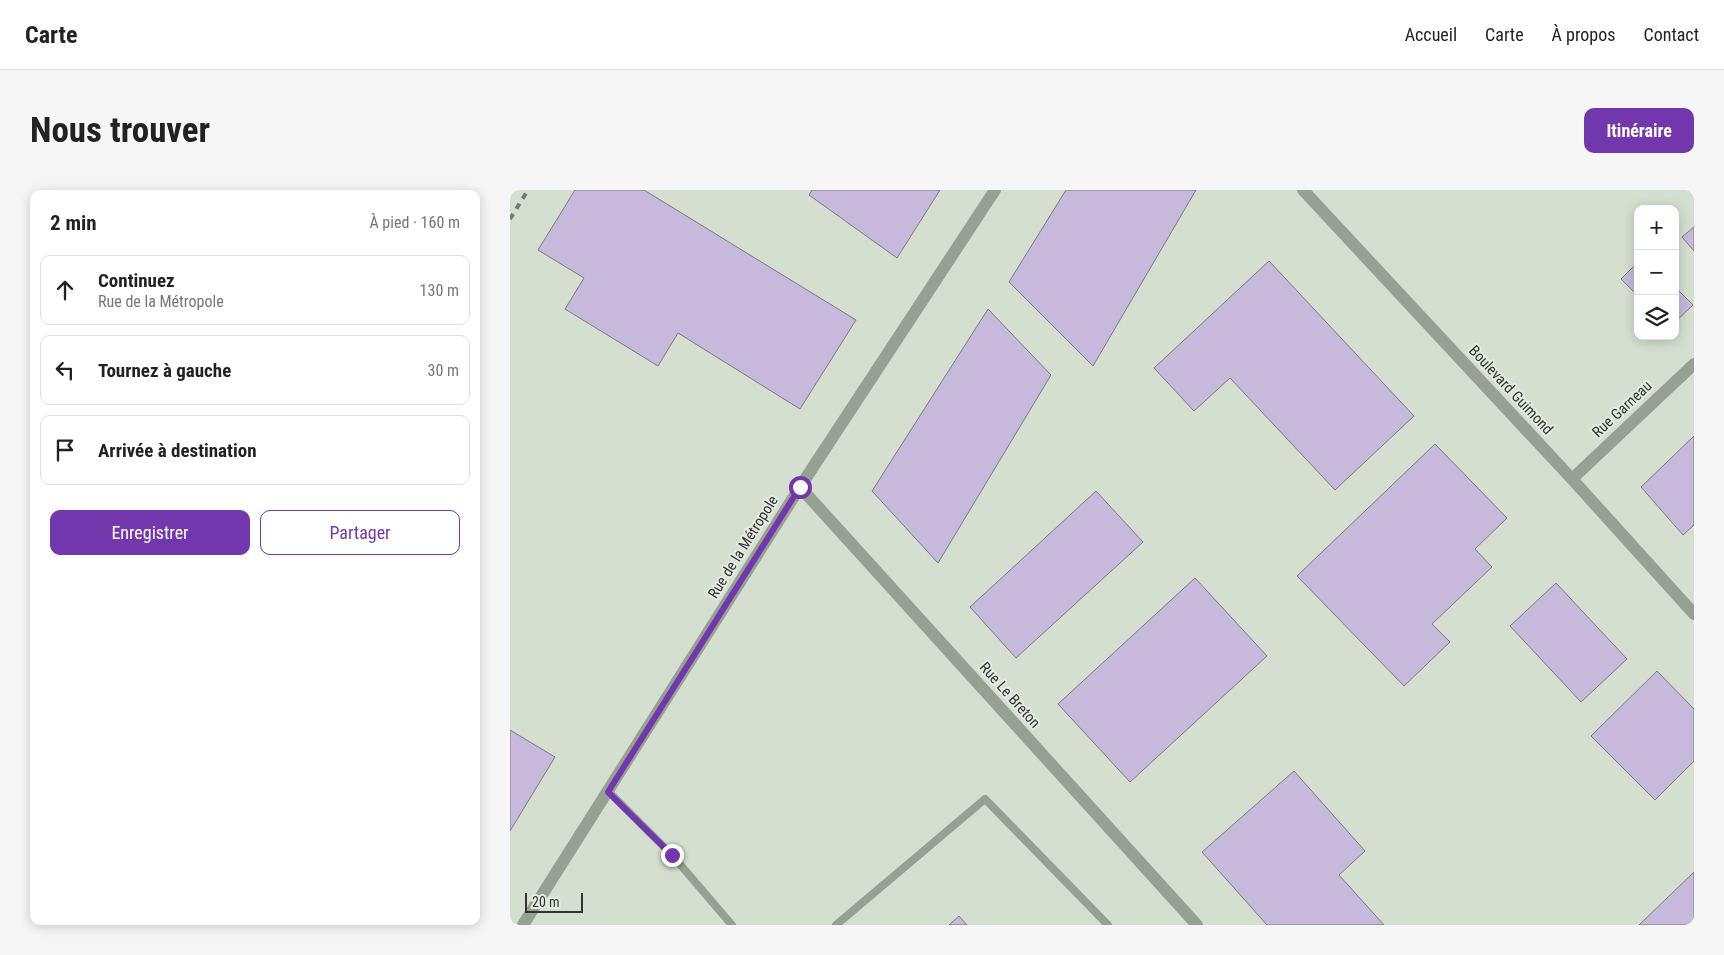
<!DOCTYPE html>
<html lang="fr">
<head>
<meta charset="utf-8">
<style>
	:root { --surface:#fff; --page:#f6f6f6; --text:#222; --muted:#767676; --line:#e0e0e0; --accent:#7237ad }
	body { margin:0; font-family:"Roboto Condensed",sans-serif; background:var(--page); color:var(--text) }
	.controls { position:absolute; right:15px; top:15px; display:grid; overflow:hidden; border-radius:10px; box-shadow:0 2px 12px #0003 }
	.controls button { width:45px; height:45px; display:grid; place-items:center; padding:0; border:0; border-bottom:1px solid var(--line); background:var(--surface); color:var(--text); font:25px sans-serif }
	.scale { position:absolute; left:15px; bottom:12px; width:58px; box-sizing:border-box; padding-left:5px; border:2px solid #313430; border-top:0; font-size:14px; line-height:18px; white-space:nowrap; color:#313430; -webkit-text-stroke:4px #e4ebe2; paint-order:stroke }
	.stop { position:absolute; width:15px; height:15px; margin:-11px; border:4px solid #7237ad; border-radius:50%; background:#fff }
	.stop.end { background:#7237ad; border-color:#fff; box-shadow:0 1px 5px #0008 }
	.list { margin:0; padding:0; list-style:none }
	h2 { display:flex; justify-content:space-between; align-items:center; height:65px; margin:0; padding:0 20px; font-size:21px }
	h2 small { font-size:16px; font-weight:400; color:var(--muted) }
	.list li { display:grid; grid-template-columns:32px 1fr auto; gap:15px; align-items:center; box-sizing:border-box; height:70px; margin:0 10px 10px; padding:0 10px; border:1px solid var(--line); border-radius:10px }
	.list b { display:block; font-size:19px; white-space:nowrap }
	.list p { margin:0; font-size:16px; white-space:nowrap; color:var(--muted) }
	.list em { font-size:16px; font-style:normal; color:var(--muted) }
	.actions { display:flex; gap:10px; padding:15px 20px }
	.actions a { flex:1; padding:11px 0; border:1px solid var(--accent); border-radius:10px; text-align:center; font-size:18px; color:var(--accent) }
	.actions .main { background:var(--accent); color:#fff }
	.icon { flex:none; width:28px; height:28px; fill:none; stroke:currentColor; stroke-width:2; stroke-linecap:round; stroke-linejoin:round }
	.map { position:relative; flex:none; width:1184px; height:735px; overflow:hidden; border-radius:10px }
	header { display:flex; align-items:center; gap:30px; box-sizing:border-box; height:70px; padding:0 25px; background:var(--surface); border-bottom:1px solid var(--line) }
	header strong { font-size:24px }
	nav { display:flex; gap:28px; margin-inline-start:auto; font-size:18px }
	.intro { display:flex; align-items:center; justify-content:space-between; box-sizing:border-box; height:120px; padding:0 30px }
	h1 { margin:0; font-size:35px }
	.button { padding:12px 22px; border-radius:10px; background:var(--accent); color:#fff; font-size:18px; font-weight:700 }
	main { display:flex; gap:30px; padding:0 30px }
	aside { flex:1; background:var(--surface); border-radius:10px; box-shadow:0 2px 12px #0003 }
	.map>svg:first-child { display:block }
	.built { fill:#d4dfd0; fill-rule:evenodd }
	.building { fill:#c6b9db; stroke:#7c7982 }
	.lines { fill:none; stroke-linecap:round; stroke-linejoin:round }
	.lane { stroke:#96a093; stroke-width:8 }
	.street { stroke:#96a093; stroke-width:12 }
	.rail { stroke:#757974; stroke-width:4; stroke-dasharray:6 6; stroke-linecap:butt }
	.route { stroke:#7237ad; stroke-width:6 }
	.labels { text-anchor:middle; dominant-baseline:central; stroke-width:4; stroke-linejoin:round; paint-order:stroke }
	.street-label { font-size:15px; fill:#313430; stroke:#e4ebe2 }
</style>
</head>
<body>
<header>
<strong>Carte</strong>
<nav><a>Accueil</a><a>Carte</a><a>À propos</a><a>Contact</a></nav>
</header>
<div class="intro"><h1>Nous trouver</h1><a class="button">Itinéraire</a></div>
<main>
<aside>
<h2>2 min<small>À pied · 160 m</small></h2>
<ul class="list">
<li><svg class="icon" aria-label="ahead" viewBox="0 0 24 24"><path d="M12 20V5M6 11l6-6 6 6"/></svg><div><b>Continuez</b><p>Rue de la Métropole</p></div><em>130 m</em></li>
<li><svg class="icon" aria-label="left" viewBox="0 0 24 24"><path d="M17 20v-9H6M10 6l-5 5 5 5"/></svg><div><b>Tournez à gauche</b></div><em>30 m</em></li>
<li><svg class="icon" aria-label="arrive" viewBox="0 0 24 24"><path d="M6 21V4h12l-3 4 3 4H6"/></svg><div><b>Arrivée à destination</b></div></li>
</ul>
<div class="actions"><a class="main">Enregistrer</a><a>Partager</a></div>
</aside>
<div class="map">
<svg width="1184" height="735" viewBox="0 0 1184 735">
	<rect width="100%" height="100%" fill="#e4ebe2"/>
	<!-- built -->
	<path class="built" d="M0,0H1184V735H0ZM1128,19H1165V146H1128Z"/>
	<!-- building -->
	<g class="building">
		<polygon points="65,0 134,0 346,130 290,219 168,143 148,176 55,119 74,88 28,60"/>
		<polygon points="302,0 430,0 387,68 299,5"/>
		<polygon points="556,0 686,0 583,176 499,92"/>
		<polygon points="1184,37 1184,61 1172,47"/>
		<polygon points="759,71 904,226 825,300 720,188 684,221 644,178"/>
		<polygon points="1128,72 1128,106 1111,89"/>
		<polygon points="1165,97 1183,115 1165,132"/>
		<polygon points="478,119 541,185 428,373 362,301"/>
		<polygon points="1184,246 1184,335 1173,345 1131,297"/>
		<polygon points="925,254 997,328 965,359 982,377 922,434 940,452 894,496 787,386"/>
		<polygon points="586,301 633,352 506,468 460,417"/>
		<polygon points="685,388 757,466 620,592 548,514"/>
		<polygon points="1046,393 1117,469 1071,512 1000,436"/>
		<polygon points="1147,481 1184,519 1184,571 1145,610 1081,546"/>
		<polygon points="0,540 45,567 0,641"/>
		<polygon points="784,581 855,661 829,685 874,735 757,735 692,662"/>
		<polygon points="1184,682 1184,735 1129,735"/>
		<polygon points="449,726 457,735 439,735"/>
	</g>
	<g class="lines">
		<!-- lane -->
		<g class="lane">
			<polyline points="98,601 162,665 222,735"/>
			<polyline points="326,735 475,609 598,735"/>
		</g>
		<!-- street -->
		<g class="street">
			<polyline points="793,0 1062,289 1184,424"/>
			<polyline points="1062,289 1184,174"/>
			<polyline points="290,297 687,735"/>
			<polyline points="13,735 290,297 485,0"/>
		</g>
		<!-- rail -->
		<polyline class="rail" points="0,29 18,0"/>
	</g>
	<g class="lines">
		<!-- route -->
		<polyline class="route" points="162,665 98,602 290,297"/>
	</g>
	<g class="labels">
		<!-- street labels -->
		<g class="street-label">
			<text transform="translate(1001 200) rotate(47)">Boulevard Guimond</text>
			<text transform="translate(1112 219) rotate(-43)">Rue Garneau</text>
			<text transform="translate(233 357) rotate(-58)">Rue de la Métropole</text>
			<text transform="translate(500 505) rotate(48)">Rue Le Breton</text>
		</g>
	</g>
</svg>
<div class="controls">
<button>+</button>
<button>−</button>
<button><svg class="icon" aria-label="layers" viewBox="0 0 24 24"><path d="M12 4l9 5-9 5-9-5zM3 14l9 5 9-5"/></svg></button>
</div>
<div class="scale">20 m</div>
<div class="stop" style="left:290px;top:297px"></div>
<div class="stop end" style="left:162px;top:665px"></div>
</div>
</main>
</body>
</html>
